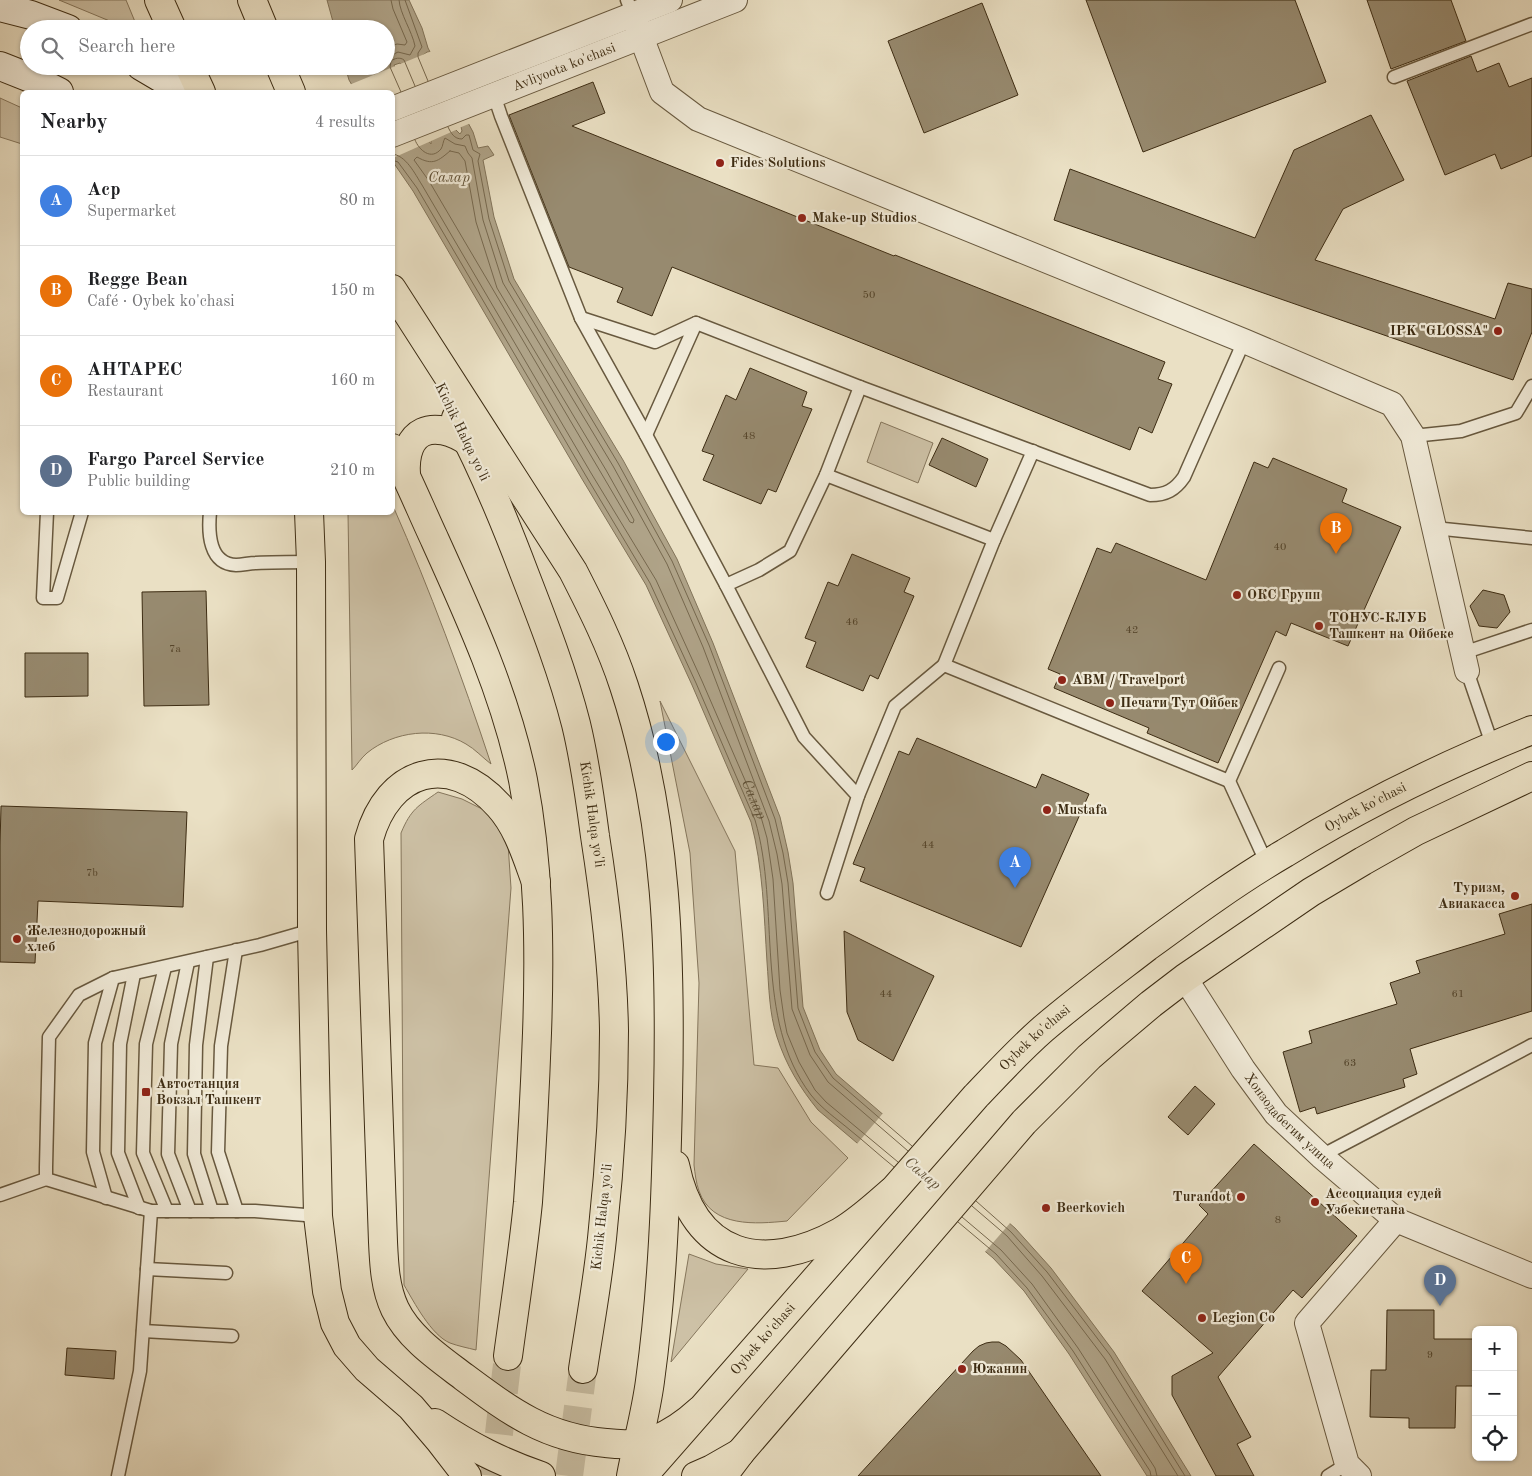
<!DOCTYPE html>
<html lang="en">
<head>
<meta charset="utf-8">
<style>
	:root { --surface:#fff; --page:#f2f2f2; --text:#202124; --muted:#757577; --line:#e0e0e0; --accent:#0b8043 }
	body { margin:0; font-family:"Old Standard TT",serif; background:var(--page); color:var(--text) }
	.controls { position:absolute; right:15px; bottom:15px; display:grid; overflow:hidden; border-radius:8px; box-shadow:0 1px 4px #0004 }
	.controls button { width:45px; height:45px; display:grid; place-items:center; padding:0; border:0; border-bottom:1px solid var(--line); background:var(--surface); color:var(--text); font:25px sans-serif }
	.you { position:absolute; left:665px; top:741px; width:18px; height:18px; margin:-12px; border:4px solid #fff; border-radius:50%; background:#1a73e8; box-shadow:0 0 0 8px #1a73e833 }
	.badge { display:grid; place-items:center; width:32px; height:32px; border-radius:50%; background:var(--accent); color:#fff; font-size:16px; font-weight:700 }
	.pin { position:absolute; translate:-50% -41px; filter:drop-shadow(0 1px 2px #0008) }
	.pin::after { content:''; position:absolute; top:26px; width:18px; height:15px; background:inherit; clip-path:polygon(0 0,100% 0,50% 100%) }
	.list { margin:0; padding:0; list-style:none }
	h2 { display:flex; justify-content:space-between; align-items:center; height:65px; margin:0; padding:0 20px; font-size:21px }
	h2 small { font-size:16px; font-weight:400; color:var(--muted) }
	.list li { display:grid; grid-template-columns:32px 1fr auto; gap:15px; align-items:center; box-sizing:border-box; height:90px; padding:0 20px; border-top:1px solid var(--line) }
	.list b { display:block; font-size:19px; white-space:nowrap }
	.list p { margin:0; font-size:16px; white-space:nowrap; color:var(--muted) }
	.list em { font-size:16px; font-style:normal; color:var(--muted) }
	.icon { flex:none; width:28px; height:28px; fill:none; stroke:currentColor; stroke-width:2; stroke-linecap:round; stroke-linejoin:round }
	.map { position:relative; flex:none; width:1532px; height:1476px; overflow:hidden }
	.search { position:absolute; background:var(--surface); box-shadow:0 1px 4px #0004; left:20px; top:20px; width:375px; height:55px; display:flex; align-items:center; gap:12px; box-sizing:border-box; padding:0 18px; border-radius:28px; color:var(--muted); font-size:19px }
	.panel { position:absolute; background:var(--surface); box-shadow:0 1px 4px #0004; left:20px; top:90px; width:375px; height:425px; border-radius:8px }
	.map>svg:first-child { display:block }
	.green { fill:#cdc1a6; stroke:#85765c }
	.water { fill:#afa388; stroke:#817359; fill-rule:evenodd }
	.pier { fill:#eae0c4 }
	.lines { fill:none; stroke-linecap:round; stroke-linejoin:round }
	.shore { stroke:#76684e; stroke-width:1 }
	.building { fill:#978a6f; stroke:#3d2c13 }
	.highway-tunnel { stroke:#c7bca1; stroke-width:28; stroke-dasharray:28 14; stroke-linecap:butt }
	.lane-casing { stroke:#68593f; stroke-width:15 }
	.street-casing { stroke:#68593f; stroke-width:26 }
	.secondary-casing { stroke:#3d2c13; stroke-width:30 }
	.primary-casing { stroke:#3d2c13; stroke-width:30 }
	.highway-casing { stroke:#3d2c13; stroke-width:30 }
	.lane { stroke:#f1ebd9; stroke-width:12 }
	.street { stroke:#f1ebd9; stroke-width:24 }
	.secondary { stroke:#f1ebd9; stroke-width:28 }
	.primary { stroke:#eae0c4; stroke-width:28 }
	.highway { stroke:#eae0c4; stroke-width:28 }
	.poi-dot { fill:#8f2418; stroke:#f1ebd9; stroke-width:2 }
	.labels { text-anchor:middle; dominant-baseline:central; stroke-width:4.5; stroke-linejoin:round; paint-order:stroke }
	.number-label { font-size:11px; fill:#54442a }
	.street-label { font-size:14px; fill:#3d2c13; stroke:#f1ebd9 }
	.poi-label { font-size:14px; font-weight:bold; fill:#3d2c13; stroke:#f1ebd9; text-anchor:start }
	.water-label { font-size:15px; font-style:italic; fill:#5f5036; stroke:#f1ebd9 }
</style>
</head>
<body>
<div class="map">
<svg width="1532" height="1476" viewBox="0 0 1532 1476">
	<rect width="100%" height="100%" fill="#eae0c4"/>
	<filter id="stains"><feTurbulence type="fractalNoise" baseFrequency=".004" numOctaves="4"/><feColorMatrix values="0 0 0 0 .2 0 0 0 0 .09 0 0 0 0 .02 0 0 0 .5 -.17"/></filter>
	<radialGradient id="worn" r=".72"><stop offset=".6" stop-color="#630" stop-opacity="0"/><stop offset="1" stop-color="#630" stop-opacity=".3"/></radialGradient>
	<!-- green -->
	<g class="green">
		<polygon points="59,0 126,0 138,29 129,29"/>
		<polygon points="0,98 22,108 22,144 0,137"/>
		<polygon points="881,422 933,443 918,483 867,462"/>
		<path d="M393,506C430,590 462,676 491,764C483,758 475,749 466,744C436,726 394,731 367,753C361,758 357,765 352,770L348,513L392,512Z"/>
		<path d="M660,701L735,851L754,1065L778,1068L811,1122L848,1158L787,1221C756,1224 712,1228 699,1191C696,1183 695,1173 694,1165L699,983L690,853Z"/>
		<path d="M438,792L462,799L482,809L496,822L508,844L511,888L476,1350C468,1348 458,1346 450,1343C431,1335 414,1302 404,1285L401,833C411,809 418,806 438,792Z"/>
		<polygon points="689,1254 716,1264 748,1269 671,1362"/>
	</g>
	<!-- water -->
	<path class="water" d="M327,0H409L422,28L428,48L473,132L478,148L488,146L494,155L483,160L494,217L514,279L623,460L677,559L713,643L780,817L788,852L793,883L803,1007L820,1050L836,1074L1015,1228L1051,1268L1114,1352L1191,1476H1147L1069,1354L1024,1291L993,1258L818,1110C800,1088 786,1065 777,1037C769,1013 769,987 767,962C764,915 763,867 751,822L692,685L646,585L582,479L413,191L393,162L392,92H356L349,80L345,66H386V29H335ZM430,52L461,127L462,131L460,134L455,129L422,56L427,52ZM400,63L431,137V144L427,139L394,65Z"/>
	<!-- pier -->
	<g class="pier">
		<polygon points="432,51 471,123 459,128 428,55 425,56 458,129 393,158 392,92 353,92 349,85"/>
		<polygon points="884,1112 1011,1222 984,1253 856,1145"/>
	</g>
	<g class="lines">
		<!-- shore -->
		<g class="shore">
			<polyline points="405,0 422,47 418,53 418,57 428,81"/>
			<polyline points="386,48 397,44 405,45 407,42 393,9 391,0"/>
			<path d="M386,58L398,52L410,55L415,46C412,31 400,14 399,0"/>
			<path d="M401,92L390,67L391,61C395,58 400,57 404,60L415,86"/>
			<path d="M448,127C451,133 454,139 462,139L466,135H469L473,150L480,154L478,161L489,219L509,281L618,463L672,561L709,645L775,819L783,853L788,883L798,1008L815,1052L833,1078L912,1146"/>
			<path d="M415,140C419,150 431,161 441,149C443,146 443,141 445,138L455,144L465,146L468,153L472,158L483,220L503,283L613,466L667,564L703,647L769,821L777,854L782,884L792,1009L810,1055L828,1082L908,1151"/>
			<path d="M450,151L459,153L465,161L476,222L497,288L606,470L634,520L633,523L630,522L429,181L414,160L417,157C433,166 438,161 450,151Z"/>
			<path id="s1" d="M392,154C406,155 415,174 422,185L591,473L656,580L702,681L761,817L767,838L773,879L780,990L784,1018L787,1033L799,1062L815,1090L826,1102L898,1162"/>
			<path d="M392,160L398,162L417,188L586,476L650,583L696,683L755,820C781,908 753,1019 811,1095C822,1109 837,1119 850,1130C865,1142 879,1155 894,1167"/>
			<polyline points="976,1201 1011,1232 1047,1272 1110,1355 1185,1476"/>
			<polyline points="972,1206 1007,1236 1042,1276 1105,1359 1178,1476"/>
			<polyline points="962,1217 1001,1250 1032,1284 1078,1348 1155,1468 1157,1476"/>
			<polyline points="958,1222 996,1254 1027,1288 1073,1351 1150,1471 1151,1476"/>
		</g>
	</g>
	<!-- building -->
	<g class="building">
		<polygon points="1086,0 1295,0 1326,82 1143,152"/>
		<polygon points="1367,0 1451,0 1466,41 1391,69"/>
		<polygon points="982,3 1018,95 924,133 888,41"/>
		<polygon points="1471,56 1477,72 1499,63 1509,87 1532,78 1532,156 1501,169 1495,154 1445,175 1407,81"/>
		<polygon points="593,82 605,113 572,126 894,256 895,255 1165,362 1158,379 1172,384 1152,433 1139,427 1130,450 672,267 652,316 617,302 623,288 569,267 509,115"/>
		<polygon points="1371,115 1404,180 1343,209 1315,260 1495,319 1508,283 1532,289 1532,332 1513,380 1054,220 1070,169 1255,238 1294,150"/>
		<polygon points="750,368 807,392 802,406 812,409 776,492 768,489 761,504 703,480 714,455 702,451 726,395 736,400"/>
		<polygon points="942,438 988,459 976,487 929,465"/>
		<polygon points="1273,458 1347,489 1342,502 1401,527 1348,646 1291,623 1286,636 1276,631 1218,763 1147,733 1149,728 1054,688 1060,674 1048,669 1097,548 1111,553 1116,543 1206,580 1254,462 1268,468"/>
		<polygon points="852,554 910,578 904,592 914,596 878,679 870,675 863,691 806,667 816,642 805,638 828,582 838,586"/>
		<polygon points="1483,590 1504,595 1510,612 1497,628 1479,626 1470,606"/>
		<polygon points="206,591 209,705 144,706 142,592"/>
		<polygon points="25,653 88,653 88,696 25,697"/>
		<polygon points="917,738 1036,788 1042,774 1089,794 1021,947 860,881 865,868 853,864 899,751 909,755"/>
		<polygon points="1,806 187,812 183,907 38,901 35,963 0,962 0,845"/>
		<polygon points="1532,904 1532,1011 1410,1049 1417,1074 1403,1079 1405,1087 1317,1114 1315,1107 1300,1112 1283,1052 1312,1043 1309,1031 1397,1004 1390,983 1420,973 1416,961 1505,934 1499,914"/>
		<polygon points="844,931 934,976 893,1061 858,1040 847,1012"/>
		<polygon points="1195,1086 1215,1104 1188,1135 1168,1117"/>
		<polygon points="1254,1144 1357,1236 1302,1298 1293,1290 1218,1377 1251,1437 1237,1444 1254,1476 1216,1476 1172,1395 1172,1376 1213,1353 1142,1291 1208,1214 1199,1205"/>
		<polygon points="1387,1310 1434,1310 1434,1339 1474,1339 1474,1386 1456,1386 1455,1428 1409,1428 1409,1418 1370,1417 1371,1370 1386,1370"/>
		<polygon points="992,1342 999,1342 1006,1346 1021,1360 1101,1476 858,1476 973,1351 979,1346 986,1343"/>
		<polygon points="67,1348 116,1351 114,1379 65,1375"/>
	</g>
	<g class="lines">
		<!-- highway-tunnel -->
		<g class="highway-tunnel">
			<polyline points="494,1476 508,1356"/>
			<polyline points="569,1476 583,1369"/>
		</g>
		<defs>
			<g id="lane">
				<polyline points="627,0 633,15"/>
				<polyline points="1394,77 1532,24"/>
				<polyline points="494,95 501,116 581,318 646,435 726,585 804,737 858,796 827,893"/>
				<polyline points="581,318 655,342 696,323 646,435"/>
				<path d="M696,323L860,387L1150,495C1166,495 1175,490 1184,477L1244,341"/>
				<polyline points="1413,436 1461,431 1516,413 1532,386"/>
				<polyline points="1033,451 994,540 944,665 1229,781"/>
				<polyline points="826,475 860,387"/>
				<polyline points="47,512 43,598 57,598 82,512"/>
				<path d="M210,512C208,533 209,564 236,565C243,565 249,563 256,563C274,562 293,562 311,562"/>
				<polyline points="1434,528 1532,538"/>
				<polyline points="726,585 759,570 790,551 826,475 994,540"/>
				<polyline points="1463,653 1532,630"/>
				<polyline points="1467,671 1493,747"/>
				<polyline points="858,796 895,706 944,665"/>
				<polyline points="1267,864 1229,781 1279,668"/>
				<polyline points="312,930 260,945 113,978 79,995 49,1037 46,1167 46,1179 151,1211 255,1211 318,1216"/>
				<polyline points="236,950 221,1046 218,1152 237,1211"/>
				<polyline points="207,957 196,1045 194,1154 212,1211"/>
				<polyline points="188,962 171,1044 168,1154 190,1211"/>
				<polyline points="165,967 146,1044 143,1153 167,1211"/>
				<polyline points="134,974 120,1044 118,1153 139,1208"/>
				<polyline points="1321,1156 1532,1045"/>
				<polyline points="0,1195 46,1179"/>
				<polyline points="106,1198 93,1152 95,1043 113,978"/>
				<polyline points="147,1269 226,1273"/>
				<polyline points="143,1331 232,1336"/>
				<polyline points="118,1476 140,1371 151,1211"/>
				<polyline points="1328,1476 1347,1464"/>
			</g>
			<g id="street">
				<polyline points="633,15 662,92 698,119 1244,341 1392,404 1413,436 1467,671"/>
				<polyline points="392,109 670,0"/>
				<path id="s2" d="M392,135L735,0"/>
				<path id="s3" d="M1185,978L1243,1069L1276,1114L1321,1156L1396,1220L1307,1323L1347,1464L1359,1476"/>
				<polyline points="1396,1220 1532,1276"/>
			</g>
			<g id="secondary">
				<polyline points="0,7 31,15 68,29"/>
				<polyline points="0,66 33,79 59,92"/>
				<polyline points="141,66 185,92"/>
			</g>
			<g id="primary">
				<polyline points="725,1473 740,1453 1024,1122 1089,1057 1112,1037 1151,1004 1185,978 1311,892 1363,861 1416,831 1532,776"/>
				<path id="s4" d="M643,1476L976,1096C998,1073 1019,1050 1043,1029C1077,1000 1112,974 1147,947C1192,914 1237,881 1285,853C1363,805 1447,764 1532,730"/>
			</g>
			<g id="highway">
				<polyline points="159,0 172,29"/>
				<polyline points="252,0 264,29"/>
				<polyline points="189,66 201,92"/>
				<polyline points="280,66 291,92"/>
				<path d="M392,289L573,571C592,608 611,646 624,686C668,819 671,960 668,1098C666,1193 663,1286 650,1381C646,1412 637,1444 631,1476"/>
				<path id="s5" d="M456,418C483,468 505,522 525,575C544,624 563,673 576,724C585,761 590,798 595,836C605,900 613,966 614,1031C614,1096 610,1163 603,1228C599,1275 590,1322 583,1369"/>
				<path d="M392,448C408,478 420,508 434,538C469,615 506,696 523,780C539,863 540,948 537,1033C535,1089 532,1146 528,1202C523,1253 515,1304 508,1356"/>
				<path d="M406,475C403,429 433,418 469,442"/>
				<polyline points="309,512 311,562 312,930 318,1216 327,1291 335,1323 347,1346 367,1369 411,1407 440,1441 467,1476"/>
				<path d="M536,882C526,855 518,827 499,806C449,750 388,770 369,839L383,1242C384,1264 385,1288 395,1309C409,1338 439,1358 464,1377C511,1412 546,1438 606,1443C622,1445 639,1445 655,1440C671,1433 686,1423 699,1411"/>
				<path d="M675,1165C694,1258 763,1275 840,1232C859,1221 875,1206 891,1192"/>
				<path d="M435,1423C471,1447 501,1462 541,1476"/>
				<polyline points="696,1476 712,1469 740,1453"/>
			</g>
		</defs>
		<!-- lane casing -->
		<use href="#lane" class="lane-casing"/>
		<!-- street casing -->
		<use href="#street" class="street-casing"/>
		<!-- secondary casing -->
		<use href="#secondary" class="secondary-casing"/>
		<!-- primary casing -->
		<use href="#primary" class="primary-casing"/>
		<!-- highway casing -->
		<use href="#highway" class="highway-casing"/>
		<!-- lane -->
		<use href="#lane" class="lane"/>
		<!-- street -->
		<use href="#street" class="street"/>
		<!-- secondary -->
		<use href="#secondary" class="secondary"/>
		<!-- primary -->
		<use href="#primary" class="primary"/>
		<!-- highway -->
		<use href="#highway" class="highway"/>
	</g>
	<!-- markers -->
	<g class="poi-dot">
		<circle cx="720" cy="163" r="5"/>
		<circle cx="802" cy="218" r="5"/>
		<circle cx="1498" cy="331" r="5"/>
		<circle cx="1237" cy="595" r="5"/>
		<circle cx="1319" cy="626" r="5"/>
		<circle cx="1062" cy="680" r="5"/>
		<circle cx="1110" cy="703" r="5"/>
		<circle cx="1047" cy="810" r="5"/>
		<circle cx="1515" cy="896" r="5"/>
		<circle cx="17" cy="939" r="5"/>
		<rect x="141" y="1087" width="10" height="10" rx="2.5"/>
		<circle cx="1241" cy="1197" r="5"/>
		<circle cx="1315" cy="1202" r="5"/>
		<circle cx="1046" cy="1208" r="5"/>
		<circle cx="1202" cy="1318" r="5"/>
		<circle cx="962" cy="1369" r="5"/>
	</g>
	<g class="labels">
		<!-- number labels -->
		<g class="number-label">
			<text x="869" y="295">50</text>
			<text x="749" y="436">48</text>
			<text x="1280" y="547">40</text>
			<text x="852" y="622">46</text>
			<text x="1132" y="630">42</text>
			<text x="175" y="649">7a</text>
			<text x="928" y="845">44</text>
			<text x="92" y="873">7b</text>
			<text x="886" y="994">44</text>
			<text x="1458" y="994">61</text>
			<text x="1350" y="1063">63</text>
			<text x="1278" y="1220">8</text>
			<text x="1430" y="1355">9</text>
		</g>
		<!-- street labels -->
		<g class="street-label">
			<text stroke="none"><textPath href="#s2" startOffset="185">Avliyoota ko'chasi</textPath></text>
			<text transform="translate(462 432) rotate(64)">Kichik Halqa yo'li</text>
			<text stroke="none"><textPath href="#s4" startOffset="992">Oybek ko'chasi</textPath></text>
			<text stroke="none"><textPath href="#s5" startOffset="421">Kichik Halqa yo'li</textPath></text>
			<text stroke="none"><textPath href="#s4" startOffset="588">Oybek ko'chasi</textPath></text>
			<text stroke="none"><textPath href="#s3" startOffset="178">Хонзодабегим улица</textPath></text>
			<text transform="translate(602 1217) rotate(-84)">Kichik Halqa yo'li</text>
			<text stroke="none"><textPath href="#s4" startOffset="182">Oybek ko'chasi</textPath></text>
		</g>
		<!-- poi labels -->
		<g class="poi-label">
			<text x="730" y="163">Fides Solutions</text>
			<text x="812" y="218">Make-up Studios</text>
			<text x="1488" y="331" text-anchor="end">IPK "GLOSSA"</text>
			<text x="1247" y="595">ОКС Групп</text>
			<text x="1329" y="618">ТОНУС-КЛУБ<tspan x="1329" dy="16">Ташкент на Ойбеке</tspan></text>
			<text x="1072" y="680">ABM / Travelport</text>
			<text x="1120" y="703">Печати Тут Ойбек</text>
			<text x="1057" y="810">Mustafa</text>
			<text x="1505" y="888" text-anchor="end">Туризм,<tspan x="1505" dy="16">Авиакасса</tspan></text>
			<text x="27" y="931">Железнодорожный<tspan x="27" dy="16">хлеб</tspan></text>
			<text x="156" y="1084">Автостанция<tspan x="156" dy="16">Вокзал Ташкент</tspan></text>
			<text x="1325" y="1194">Ассоциация судей<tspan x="1325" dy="16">Узбекистана</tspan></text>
			<text x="1231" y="1197" text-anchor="end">Turandot</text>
			<text x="1056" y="1208">Beerkovich</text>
			<text x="1212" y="1318">Legion Co</text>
			<text x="972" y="1369">Южанин</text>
		</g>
		<!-- water labels -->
		<g class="water-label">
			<text x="449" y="178">Салар</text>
			<text stroke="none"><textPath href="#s1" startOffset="744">Салар</textPath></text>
			<text transform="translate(922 1174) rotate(40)">Салар</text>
		</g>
	</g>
	<rect width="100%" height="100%" filter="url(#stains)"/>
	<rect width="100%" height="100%" fill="url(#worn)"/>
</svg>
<div class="controls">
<button>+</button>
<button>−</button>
<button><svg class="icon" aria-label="locate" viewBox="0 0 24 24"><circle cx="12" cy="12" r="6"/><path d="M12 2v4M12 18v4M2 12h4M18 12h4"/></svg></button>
</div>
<div class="you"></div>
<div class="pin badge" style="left:1015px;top:888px;background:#3f7fe0">A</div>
<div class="pin badge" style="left:1336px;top:554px;background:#e8710a">B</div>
<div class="pin badge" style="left:1186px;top:1284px;background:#e8710a">C</div>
<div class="pin badge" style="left:1440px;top:1306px;background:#5c6f8a">D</div>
<div class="search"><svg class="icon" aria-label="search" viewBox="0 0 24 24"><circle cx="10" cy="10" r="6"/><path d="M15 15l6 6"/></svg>Search here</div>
<section class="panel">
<h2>Nearby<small>4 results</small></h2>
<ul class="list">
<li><span class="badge" style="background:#3f7fe0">A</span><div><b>Аср</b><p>Supermarket</p></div><em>80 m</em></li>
<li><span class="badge" style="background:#e8710a">B</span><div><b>Regge Bean</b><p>Café · Oybek ko'chasi</p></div><em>150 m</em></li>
<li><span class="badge" style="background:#e8710a">C</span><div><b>АНТАРЕС</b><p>Restaurant</p></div><em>160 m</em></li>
<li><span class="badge" style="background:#5c6f8a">D</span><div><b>Fargo Parcel Service</b><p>Public building</p></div><em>210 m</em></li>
</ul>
</section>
</div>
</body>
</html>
